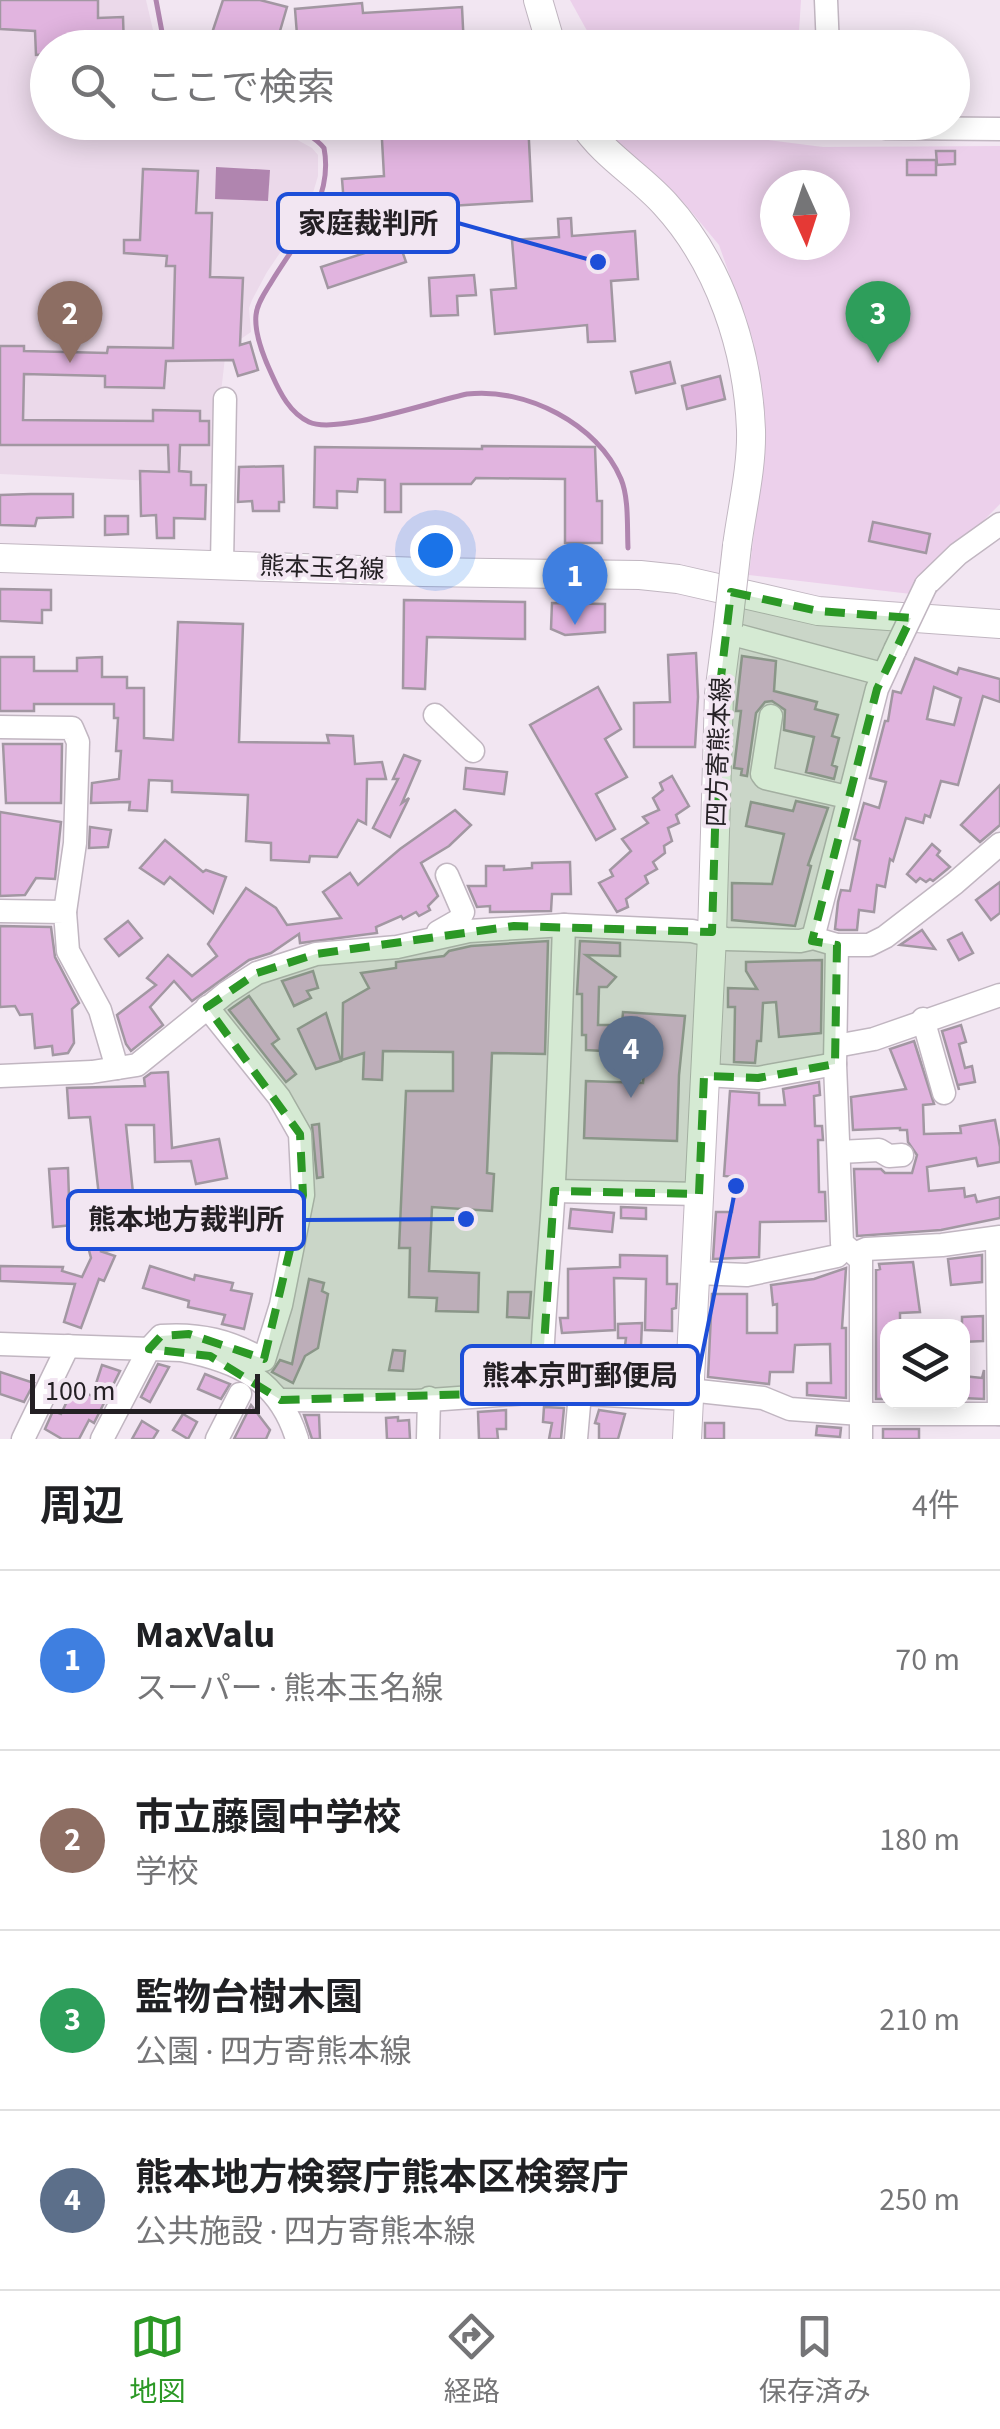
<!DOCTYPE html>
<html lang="ja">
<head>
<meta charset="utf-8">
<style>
	:root { --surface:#fff; --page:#f2f2f2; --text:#202124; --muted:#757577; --line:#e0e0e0; --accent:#2b9825 }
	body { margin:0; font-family:"Source Sans 3","Noto Sans JP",sans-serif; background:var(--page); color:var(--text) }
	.controls { position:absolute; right:30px; bottom:30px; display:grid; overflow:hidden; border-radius:20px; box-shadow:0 5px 25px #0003 }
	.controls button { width:90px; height:90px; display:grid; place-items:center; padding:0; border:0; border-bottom:2px solid var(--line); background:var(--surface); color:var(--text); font:50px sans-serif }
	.compass { position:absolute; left:760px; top:170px; width:90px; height:90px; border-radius:50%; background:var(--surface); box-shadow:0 5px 25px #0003; rotate:177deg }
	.scale { position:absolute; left:30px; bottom:25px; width:230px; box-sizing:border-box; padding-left:10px; border:5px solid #242024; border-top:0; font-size:28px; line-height:35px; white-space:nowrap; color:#242024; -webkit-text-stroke:8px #f2e6f2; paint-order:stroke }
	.you { position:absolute; left:435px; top:550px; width:35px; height:35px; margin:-25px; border:8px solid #fff; border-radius:50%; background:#1a73e8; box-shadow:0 0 0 15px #1a73e833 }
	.badge { display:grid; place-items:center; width:65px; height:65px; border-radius:50%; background:var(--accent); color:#fff; font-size:32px; font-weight:700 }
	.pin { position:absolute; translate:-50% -82px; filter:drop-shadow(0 2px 5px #0008) }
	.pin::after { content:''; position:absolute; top:52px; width:35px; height:30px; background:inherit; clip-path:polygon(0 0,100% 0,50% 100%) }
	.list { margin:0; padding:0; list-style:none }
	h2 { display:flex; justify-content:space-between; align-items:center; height:130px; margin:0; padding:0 40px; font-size:42px }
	h2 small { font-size:32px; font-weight:400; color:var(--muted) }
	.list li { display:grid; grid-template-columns:65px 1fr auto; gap:30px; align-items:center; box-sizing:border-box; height:180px; padding:0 40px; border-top:2px solid var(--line) }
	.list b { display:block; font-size:38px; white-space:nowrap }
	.list p { margin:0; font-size:32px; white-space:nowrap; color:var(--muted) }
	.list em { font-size:32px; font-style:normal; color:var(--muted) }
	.icon { flex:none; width:55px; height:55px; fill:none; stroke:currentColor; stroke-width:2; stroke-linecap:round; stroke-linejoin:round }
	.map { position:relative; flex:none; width:1000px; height:1439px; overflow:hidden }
	.search { position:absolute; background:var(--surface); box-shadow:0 5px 25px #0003; left:30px; right:30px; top:30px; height:110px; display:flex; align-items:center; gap:25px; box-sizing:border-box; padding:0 35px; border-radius:55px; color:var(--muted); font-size:38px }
	.sheet { height:850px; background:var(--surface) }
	nav { display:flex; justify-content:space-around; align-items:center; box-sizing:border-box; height:140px; border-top:2px solid var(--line); background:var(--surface); font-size:28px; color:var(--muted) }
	nav a { display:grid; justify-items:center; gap:5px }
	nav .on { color:var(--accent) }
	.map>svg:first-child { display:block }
	.built { fill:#ebd9ea }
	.green { fill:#ecd0eb; fill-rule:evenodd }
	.water { fill:#b085af }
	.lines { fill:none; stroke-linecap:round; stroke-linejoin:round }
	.stream { stroke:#b085af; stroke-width:5 }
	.building { fill:#e1b4df; stroke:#a297a2; stroke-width:2.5; fill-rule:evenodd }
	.minor-casing { stroke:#c1b6c1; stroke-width:25 }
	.major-casing { stroke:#c1b6c1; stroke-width:30 }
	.minor { stroke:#fff; stroke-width:22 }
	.major { stroke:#fff; stroke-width:28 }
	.minor-bridge-casing { stroke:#c1b6c1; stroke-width:25; stroke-linecap:butt }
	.major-bridge-casing { stroke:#c1b6c1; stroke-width:30; stroke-linecap:butt }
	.minor-bridge { stroke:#fff; stroke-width:22 }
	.major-bridge { stroke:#fff; stroke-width:28 }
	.marked { fill:#2b9825; fill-opacity:0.2; stroke:#2b9825; stroke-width:8; stroke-dasharray:20 12; stroke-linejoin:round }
	.labels { text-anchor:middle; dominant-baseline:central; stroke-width:8; stroke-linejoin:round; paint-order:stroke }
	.street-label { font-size:25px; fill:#242024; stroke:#f2e6f2 }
	.leader { fill:none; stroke:#1d4ed8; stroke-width:4 }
	.callout-dot { fill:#1d4ed8; stroke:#f2e6f2; stroke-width:4 }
	.callout { fill:#f2e6f2; stroke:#1d4ed8; stroke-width:4 }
	.callout-label { font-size:28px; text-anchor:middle; font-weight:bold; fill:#242024 }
</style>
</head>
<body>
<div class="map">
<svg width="1000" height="1439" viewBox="0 0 1000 1439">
	<rect width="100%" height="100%" fill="#f2e6f2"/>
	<!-- built -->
	<polygon class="built" points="0,0 146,0 157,47 48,48 48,122 166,123 174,132 189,139 294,138 312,148 318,155 318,176 307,213 267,272 252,300 249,308 251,332 226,349 221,392 220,484 0,474"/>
	<!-- green -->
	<g class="green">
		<polygon points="570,0 801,0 798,47 596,47"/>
		<path d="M626,122L823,147L1000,146V504L911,594L749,575L765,439L761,387L752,338L719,245L685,204L612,137L616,123ZM775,185H835V245H775Z"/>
	</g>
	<!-- water -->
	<polygon class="water" points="216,167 270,170 268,201 215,199"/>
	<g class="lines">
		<!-- stream -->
		<g class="stream">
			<polyline points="156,0 165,48"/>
			<path d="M178,122C222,152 287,104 324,148C334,199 297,240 272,281C266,291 257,303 256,315C254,334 264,358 272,375C280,393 290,413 309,422C336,435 433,401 467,394C525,387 598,424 621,479C629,498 627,527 628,548"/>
		</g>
	</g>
	<!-- building -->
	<g class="building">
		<polygon points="0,0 98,0 98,18 123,17 124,48 48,48 48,54 36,55 35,31 0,29"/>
		<polygon points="223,0 260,0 287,7 275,48 235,48 210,39"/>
		<polygon points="362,3 363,13 462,7 464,48 298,48 295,9"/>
		<polygon points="381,122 528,122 532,201 369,211 370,228 346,230 342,179 384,176"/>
		<polygon points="936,151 955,151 955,164 937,165"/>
		<rect x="907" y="160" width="29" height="15"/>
		<polygon points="143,169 198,171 196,213 212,213 210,277 243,278 240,345 250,342 258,370 238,376 233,360 166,361 164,388 105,387 105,376 24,374 23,420 153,421 153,410 200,411 200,421 209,421 209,445 180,445 179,471 191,472 191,485 206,485 205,519 174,518 174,538 157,538 156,515 141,516 140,471 169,472 168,445 0,445 0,346 24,346 24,351 107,353 108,347 173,348 175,266 166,266 167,256 124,253 124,240 140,240"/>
		<polygon points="571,218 572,236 635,231 638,279 611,281 615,341 588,342 587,325 495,334 491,290 516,288 512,240 559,237 558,219"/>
		<polygon points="399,242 406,262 328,288 321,267"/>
		<polygon points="474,275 476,295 457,296 458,315 431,316 429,278"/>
		<polygon points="670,362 675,383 636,393 631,372"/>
		<polygon points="720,376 725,399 687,409 682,386"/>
		<polygon points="482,446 595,447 597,501 602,501 602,543 565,543 565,479 476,478 471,484 401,484 401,512 385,512 385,480 358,479 357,492 337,491 337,508 314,507 315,447 482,449"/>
		<polygon points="283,466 284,502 279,502 279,511 253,511 252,501 238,502 239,467"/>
		<polygon points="31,494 73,494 73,517 37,518 35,526 0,525 0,495"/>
		<polygon points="105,516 128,516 128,534 105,535"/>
		<polygon points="873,522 930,534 926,553 869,541"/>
		<polygon points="0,589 51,590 51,610 42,610 42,623 0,621"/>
		<polygon points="404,600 525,602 525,639 427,637 425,689 403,688"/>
		<polygon points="552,603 605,604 605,632 565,635 551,629"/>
		<polygon points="178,622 243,624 239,742 329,743 327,735 353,736 355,764 382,762 386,779 367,779 366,824 358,820 337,857 310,856 309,862 271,860 271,843 246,841 248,795 172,792 172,781 149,780 147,811 129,810 130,802 91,803 92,783 119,779 121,751 116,751 118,718 114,718 114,704 34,704 34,711 0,711 0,657 34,657 34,671 77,671 77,658 102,657 102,677 127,677 127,688 144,688 144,738 173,740"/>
		<polygon points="696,653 698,697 695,747 634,747 634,703 670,702 668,655"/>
		<polygon points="742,656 776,661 774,691 817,702 815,709 838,715 832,736 839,738 832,765 837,767 834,779 806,772 814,737 784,730 785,710 772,701 765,702 756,713 747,776 741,775 742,769 734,768 741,711 736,711"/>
		<path d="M915,658L957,674L959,668L1000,679V702L983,696L958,785L941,781L930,817L925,815L923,823L906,818L893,861L890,859L885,887L877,885L874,912L859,910L857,930H839L835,929L838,902L841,890L850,891L860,841L854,839L864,803L879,808L886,782L870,778L885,721H888L893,691L901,693ZM934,687L961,698L954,725L927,719Z"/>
		<polygon points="598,687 621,729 605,739 627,777 596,794 615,829 596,840 530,725"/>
		<polygon points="3,744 62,744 61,803 6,803"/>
		<polygon points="404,755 420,761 402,803 409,798 390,837 373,828 398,779 393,779"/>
		<polygon points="466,768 507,772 504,794 464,789"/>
		<polygon points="672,776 689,806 676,815 679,823 668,828 672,841 664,846 665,853 653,862 657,869 645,876 648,883 626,899 628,907 617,912 599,883 613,876 610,870 631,851 622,839 648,823 643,817 659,810 653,798 663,790 660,783"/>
		<polygon points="1000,785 1000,825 980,842 961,825"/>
		<polygon points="796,801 828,808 808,865 811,866 795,926 732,920 732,883 772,884 784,834 746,826 751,802 793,811"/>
		<polygon points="455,810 471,825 449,846 421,863 438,896 428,906 430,910 419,916 416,912 403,919 401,916 376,927 377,933 300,943 299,934 271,953 249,960 192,1001 174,981 150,1007 163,1025 131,1051 126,1044 117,1015 156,985 147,978 168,955 192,976 217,956 208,944 246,888 276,908 287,925 341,918 323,892 350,873 358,885 400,849"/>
		<polygon points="0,812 61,822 55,879 36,878 25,895 0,896"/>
		<polygon points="90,827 111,830 108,847 89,848"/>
		<polygon points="165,840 203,872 206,870 226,877 213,913 170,877 164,884 140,868"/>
		<polygon points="932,844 940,851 937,855 950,867 933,881 930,879 926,882 920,878 916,882 907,874"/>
		<polygon points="570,862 571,894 552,894 551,911 490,912 490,906 477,907 468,886 486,886 486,866 504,866 504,870 532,868 532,863"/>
		<polygon points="1000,882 1000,913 991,920 976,900"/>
		<polygon points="128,921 142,938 119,956 105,939"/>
		<polygon points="0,926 51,927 55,957 79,1003 72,1009 74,1043 68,1053 53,1055 52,1046 35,1048 32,1014 20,1015 15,1006 0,1007"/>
		<polygon points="922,930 935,949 900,945"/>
		<polygon points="962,933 973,953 959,960 948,940"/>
		<polygon points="548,941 545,1054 492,1053 487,1173 494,1174 492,1211 432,1207 429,1271 479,1273 478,1312 436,1311 437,1298 409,1297 410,1248 399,1248 406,1091 453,1091 453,1052 383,1051 382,1080 363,1079 364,1053 342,1060 343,1003 369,988 361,973 396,968 396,962 444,956 449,951 471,946"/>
		<polygon points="580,941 620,943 620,956 586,955 616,977 607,987 599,987 598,1025 622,1025 623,1012 685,1016 679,1075 677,1141 584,1138 586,1081 643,1083 647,1038 622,1039 622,1052 586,1050 586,1035 582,1035 582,994 577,994"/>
		<polygon points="822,960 821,1033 779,1037 776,1002 763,1003 761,1041 757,1041 755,1063 734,1062 735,1007 728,1007 728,988 757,989 746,971 746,962"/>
		<polygon points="313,971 318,988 307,991 311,998 294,1006 282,981"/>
		<polygon points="249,996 279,1039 272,1044 296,1074 286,1082 229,1010"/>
		<polygon points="326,1013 341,1061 316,1069 298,1029"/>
		<polygon points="961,1025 966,1042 959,1044 965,1068 972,1066 975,1082 958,1085 959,1090 942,1031"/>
		<polygon points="914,1041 934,1104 923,1105 924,1134 961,1133 960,1126 995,1120 1000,1147 1000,1162 978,1166 976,1158 927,1167 929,1191 964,1188 965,1197 975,1195 977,1202 1000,1197 1000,1218 941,1230 857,1236 854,1169 881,1169 885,1173 912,1173 917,1155 908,1142 907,1130 900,1130 900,1128 853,1130 851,1097 906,1089 890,1049"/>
		<polygon points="168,1072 172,1148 219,1139 227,1178 196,1184 191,1161 155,1162 154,1125 126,1125 133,1193 99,1196 90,1117 69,1118 67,1088 145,1086 144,1078 151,1073"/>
		<polygon points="819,1082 820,1095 814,1096 815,1126 822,1126 823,1140 818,1140 819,1192 825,1192 826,1221 760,1222 759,1257 713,1259 716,1212 732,1212 734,1177 724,1176 730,1091 759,1093 759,1105 785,1105 783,1089"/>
		<polygon points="319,1124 323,1177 317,1178 312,1125"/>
		<polygon points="68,1168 69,1198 96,1197 98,1230 136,1226 137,1248 100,1251 115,1256 104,1281 99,1279 81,1328 64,1322 75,1284 0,1281 0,1266 63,1267 62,1271 82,1277 91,1258 82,1224 53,1227 49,1169"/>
		<polygon points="621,1207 646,1208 646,1219 621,1218"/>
		<polygon points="571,1209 614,1213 612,1232 569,1228"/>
		<polygon points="620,1255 667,1256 667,1284 677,1284 676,1308 672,1309 672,1331 645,1330 646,1279 614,1278 615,1330 562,1333 560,1318 568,1318 568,1269 620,1267"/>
		<polygon points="982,1255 982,1282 951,1285 948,1259"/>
		<polygon points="913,1262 920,1312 900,1313 900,1326 888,1326 888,1358 884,1358 885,1399 876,1399 876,1270 880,1269 879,1264"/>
		<polygon points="150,1266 194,1280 195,1275 233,1283 231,1290 252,1294 244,1329 222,1324 225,1315 188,1307 189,1301 143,1288"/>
		<polygon points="846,1268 842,1328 846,1328 846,1398 807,1395 807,1383 831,1383 830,1344 795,1345 793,1372 770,1372 769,1384 708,1377 712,1294 747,1294 747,1333 777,1333 777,1304 773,1305 771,1285 814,1279"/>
		<polygon points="309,1279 324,1283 322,1291 328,1294 318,1348 305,1356 293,1383 272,1372 280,1360 292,1364"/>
		<polygon points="508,1292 531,1292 529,1318 507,1317"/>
		<polygon points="983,1316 983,1341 962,1342 962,1317"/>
		<polygon points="642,1323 640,1369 622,1369 626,1338 618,1338 618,1324"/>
		<polygon points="393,1350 405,1351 403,1371 389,1370"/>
		<polygon points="158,1364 169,1367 150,1402 141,1397"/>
		<polygon points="102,1365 120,1371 94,1423 89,1420 79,1439 62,1439 45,1429 53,1411 61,1414 69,1397 75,1400 80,1390 92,1396"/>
		<polygon points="984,1370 984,1399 962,1398 962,1376 982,1378"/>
		<polygon points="0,1372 34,1383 24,1402 0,1394"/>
		<polygon points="205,1374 230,1384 221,1399 198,1389"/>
		<polygon points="251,1405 270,1430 266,1439 234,1439"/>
		<polygon points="544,1407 564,1408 561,1439 549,1439 552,1423 543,1422"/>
		<polygon points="506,1410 506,1429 497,1429 498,1439 479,1439 478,1412"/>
		<polygon points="599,1410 625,1414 618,1439 599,1439 599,1424 595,1423"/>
		<polygon points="183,1414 197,1422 188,1439 173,1430"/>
		<polygon points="304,1415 319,1415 320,1439 312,1439"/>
		<polygon points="398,1417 398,1421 409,1420 410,1439 387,1439 386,1418"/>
		<polygon points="142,1421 158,1431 153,1439 132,1439"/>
		<rect x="705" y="1423" width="19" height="16"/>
		<polygon points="817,1426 841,1428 840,1437 816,1435"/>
		<rect x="883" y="1429" width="36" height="10"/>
	</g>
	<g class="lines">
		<defs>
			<g id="minor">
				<polyline points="826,0 828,48"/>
				<polyline points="843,122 887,128 1000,129"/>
				<polyline points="222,564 225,399"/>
				<polyline points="926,585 958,554 1000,524"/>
				<polyline points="726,636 740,636 882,674"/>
				<polyline points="435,715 473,751"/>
				<polyline points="771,716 762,774 765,778 847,797"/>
				<polyline points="0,727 72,728 78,742 75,843 65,912"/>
				<polyline points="0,911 65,912 68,951 100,1010 117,1068"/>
				<polyline points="438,932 459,920 463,912 447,875"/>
				<polyline points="813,938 877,689 895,650"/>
				<polyline points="837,945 835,1064 842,1243 861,1260 861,1439"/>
				<polyline points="923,1019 944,1093"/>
				<polyline points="836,1046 874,1039 1000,995"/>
				<polyline points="704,1075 758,1078 835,1064"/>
				<polyline points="0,1076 92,1072 137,1065 226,993 257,973 316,954 397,947 469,931 564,925 692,931 726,939 800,941 813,938 837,945 869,945 885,937 955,883 1000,844"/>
				<polyline points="839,1152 879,1150 889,1156 902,1155"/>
				<polyline points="554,1191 699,1194"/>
				<polyline points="997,1238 999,1414"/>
				<polyline points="857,1253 866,1249 942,1245 1000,1237"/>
				<polyline points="696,1273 747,1275 837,1256 845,1248"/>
				<path d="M0,1344L181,1350C238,1361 279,1380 297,1439"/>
				<polyline points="689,1390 763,1398 790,1409 861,1414 1000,1414"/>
				<path d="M541,1392C542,1328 549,1265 553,1201C558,1109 561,1017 564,925"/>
				<polyline points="281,1400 416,1401 541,1392 689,1399"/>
				<polyline points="23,1439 68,1346"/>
				<path d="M102,1439L149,1349L161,1336C200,1333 230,1341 264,1360L281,1305L303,1195L300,1134L279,1097L207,1007"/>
				<polyline points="217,1439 240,1394"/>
				<polyline points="428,1439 429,1398"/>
				<polyline points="576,1439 580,1393"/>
			</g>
			<g id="major">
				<polyline points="538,0 552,48"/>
				<path d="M582,122C604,156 639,175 665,204C720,264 748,350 751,430C752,468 742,508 737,546"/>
				<polyline points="0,558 423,572 640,575 678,579 818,611 1000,624"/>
				<polyline points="687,1439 712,936 719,694 728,625"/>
			</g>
		</defs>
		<!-- minor casing -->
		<use href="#minor" class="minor-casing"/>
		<!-- major casing -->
		<use href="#major" class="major-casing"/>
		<!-- minor -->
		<use href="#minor" class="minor"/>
		<!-- major -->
		<use href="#major" class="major"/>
		<defs>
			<polyline id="minor-bridge" points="895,650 926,585"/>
			<polyline id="major-bridge" points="728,625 737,546"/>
		</defs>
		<!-- minor-bridge casing -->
		<use href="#minor-bridge" class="minor-bridge-casing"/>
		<!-- major-bridge casing -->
		<use href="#major-bridge" class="major-bridge-casing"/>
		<!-- minor-bridge -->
		<use href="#minor-bridge" class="minor-bridge"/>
		<!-- major-bridge -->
		<use href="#major-bridge" class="major-bridge"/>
	</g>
	<!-- marked area -->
	<path class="marked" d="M731,592L818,611L911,618L877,689L812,941L837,945L835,1064L758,1078L704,1076L699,1194L554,1191L541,1392L281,1400L210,1356L149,1349L161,1336L189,1334L264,1359L303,1195L300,1134L207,1007L257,973L316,954L514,926L712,932L719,694Z"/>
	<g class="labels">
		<!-- street labels -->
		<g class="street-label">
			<text transform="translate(322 568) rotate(2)">熊本玉名線</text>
			<text transform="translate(719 752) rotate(-88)">四方寄熊本線</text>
		</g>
	</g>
	<!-- callouts -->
	<path class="leader" d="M598 262L458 223M466 1219L304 1220M736 1186L698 1375"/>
	<g class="callout-dot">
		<circle cx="598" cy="262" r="10"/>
		<circle cx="466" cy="1219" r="10"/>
		<circle cx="736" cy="1186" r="10"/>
	</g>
	<g class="callout">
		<rect x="278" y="194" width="180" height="58" rx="10"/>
		<rect x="68" y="1191" width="236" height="58" rx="10"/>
		<rect x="462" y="1346" width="236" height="58" rx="10"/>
	</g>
	<g class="callout-label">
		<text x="368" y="233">家庭裁判所</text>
		<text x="186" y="1229">熊本地方裁判所</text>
		<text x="580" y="1385">熊本京町郵便局</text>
	</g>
</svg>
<div class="controls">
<button><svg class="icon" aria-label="layers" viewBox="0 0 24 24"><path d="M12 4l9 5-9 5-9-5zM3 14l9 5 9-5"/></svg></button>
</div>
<svg class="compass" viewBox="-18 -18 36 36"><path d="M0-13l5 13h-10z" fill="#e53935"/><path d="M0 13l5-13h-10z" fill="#757577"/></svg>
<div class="scale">100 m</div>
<div class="you"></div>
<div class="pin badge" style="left:575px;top:625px;background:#3f7fe0">1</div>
<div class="pin badge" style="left:70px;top:363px;background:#8d6e63">2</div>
<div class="pin badge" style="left:878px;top:363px;background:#2e9e5b">3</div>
<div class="pin badge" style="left:631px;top:1098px;background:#5c6f8a">4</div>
<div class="search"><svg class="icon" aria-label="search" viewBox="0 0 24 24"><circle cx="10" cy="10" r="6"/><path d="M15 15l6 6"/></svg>ここで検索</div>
</div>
<section class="sheet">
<h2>周辺<small>4件</small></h2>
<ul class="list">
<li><span class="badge" style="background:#3f7fe0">1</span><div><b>MaxValu</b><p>スーパー · 熊本玉名線</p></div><em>70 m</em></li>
<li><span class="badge" style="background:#8d6e63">2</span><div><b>市立藤園中学校</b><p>学校</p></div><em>180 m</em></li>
<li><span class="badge" style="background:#2e9e5b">3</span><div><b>監物台樹木園</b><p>公園 · 四方寄熊本線</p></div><em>210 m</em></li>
<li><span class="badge" style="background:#5c6f8a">4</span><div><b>熊本地方検察庁熊本区検察庁</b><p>公共施設 · 四方寄熊本線</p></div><em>250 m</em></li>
</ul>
</section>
<nav>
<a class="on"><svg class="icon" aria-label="map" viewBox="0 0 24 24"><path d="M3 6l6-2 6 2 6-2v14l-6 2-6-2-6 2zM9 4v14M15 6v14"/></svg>地図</a>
<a><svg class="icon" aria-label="directions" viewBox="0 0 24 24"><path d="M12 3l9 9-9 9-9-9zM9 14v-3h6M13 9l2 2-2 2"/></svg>経路</a>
<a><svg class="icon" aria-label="saved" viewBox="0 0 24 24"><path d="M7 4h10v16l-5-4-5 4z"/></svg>保存済み</a>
</nav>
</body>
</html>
